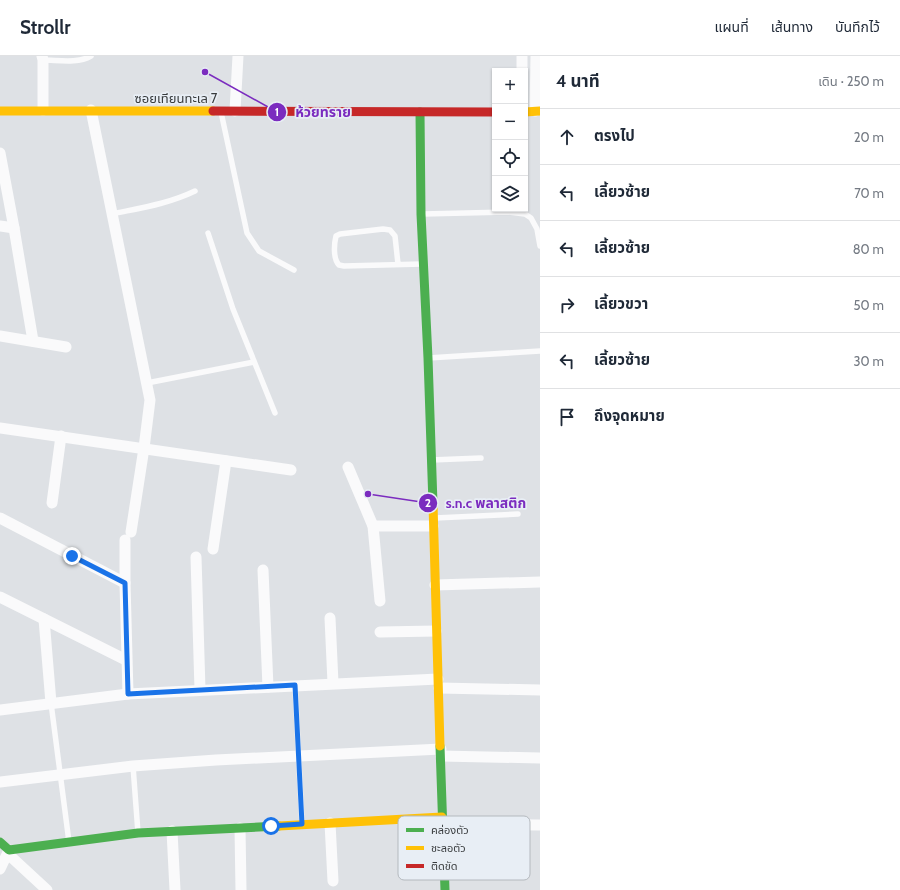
<!DOCTYPE html>
<html lang="th">
<head>
<meta charset="utf-8">
<style>
	:root { --surface:#fff; --page:#f6f6f7; --text:#1f2937; --muted:#747a83; --line:#e0e1e3 }
	body { margin:0; font-family:Cabin,"Noto Sans Thai",sans-serif; background:var(--page); color:var(--text) }
	.controls { position:absolute; right:12px; top:12px; display:grid; overflow:hidden; border-radius:0px; box-shadow:0 1px 3px #0004 }
	.controls button { width:36px; height:36px; display:grid; place-items:center; padding:0; border:0; border-bottom:1px solid var(--line); background:var(--surface); color:var(--text); font:20px sans-serif }
	.stop { position:absolute; width:12px; height:12px; margin:-9px; border:3px solid #1a73e8; border-radius:50%; background:#fff }
	.stop.end { background:#1a73e8; border-color:#fff; box-shadow:0 1px 4px #0008 }
	.list { margin:0; padding:0; list-style:none }
	h2 { display:flex; justify-content:space-between; align-items:center; height:52px; margin:0; padding:0 16px; font-size:17px }
	h2 small { font-size:13px; font-weight:400; color:var(--muted) }
	.list li { display:grid; grid-template-columns:26px 1fr auto; gap:12px; align-items:center; box-sizing:border-box; height:56px; padding:0 16px; border-top:1px solid var(--line) }
	.list b { display:block; font-size:15px; white-space:nowrap }
	.list em { font-size:13px; font-style:normal; color:var(--muted) }
	.icon { flex:none; width:22px; height:22px; fill:none; stroke:currentColor; stroke-width:2; stroke-linecap:round; stroke-linejoin:round }
	.map { position:relative; flex:none; width:540px; height:834px; overflow:hidden }
	header { display:flex; align-items:center; gap:24px; box-sizing:border-box; height:56px; padding:0 20px; background:var(--surface); border-bottom:1px solid var(--line) }
	header strong { font-size:19px }
	nav { display:flex; gap:22px; margin-inline-start:auto; font-size:14px }
	main { display:flex }
	aside { flex:1; background:var(--surface) }
	.map>svg:first-child { display:block }
	.lines { fill:none; stroke-linecap:round; stroke-linejoin:round }
	.lane { stroke:#fafafb; stroke-width:5.5 }
	.street { stroke:#fafafb; stroke-width:11 }
	.fast { stroke:#4caf50; stroke-width:9 }
	.slow { stroke:#ffc107; stroke-width:9 }
	.jam { stroke:#c62828; stroke-width:9 }
	.route { stroke:#1a73e8; stroke-width:5 }
	.labels { text-anchor:middle; dominant-baseline:central; stroke-width:3.5; stroke-linejoin:round; paint-order:stroke }
	.street-label { font-size:13px; fill:#393c3e; stroke:#e8eef5 }
	.key { fill:#e8eef5; stroke:#b4b9be; stroke-width:1 }
	.key-label { font-size:11px; fill:#393c3e }
	.leader { fill:none; stroke:#7b2cbf; stroke-width:1.5 }
	.callout-dot { fill:#7b2cbf; stroke:#e8eef5; stroke-width:1.5 }
	.mark-label { font-size:12px; text-anchor:middle; font-weight:bold; fill:#fff }
	.callout-label { font-size:14px; text-anchor:middle; font-weight:bold; fill:#7b2cbf; stroke:#e8eef5; stroke-width:3.5; stroke-linejoin:round; paint-order:stroke }
</style>
</head>
<body>
<header>
<strong>Strollr</strong>
<nav><a>แผนที่</a><a>เส้นทาง</a><a>บันทึกไว้</a></nav>
</header>
<main>
<div class="map">
<svg width="540" height="834" viewBox="0 0 540 834">
	<rect width="100%" height="100%" fill="#dee1e5"/>
	<g class="lines">
		<!-- lane -->
		<g class="lane">
			<path d="M43,4C58,4 77,8 91,0"/>
			<polyline points="221,56 247,177 259,195 294,214"/>
			<path d="M112,158C140,152 168,148 195,135"/>
			<polyline points="423,158 508,156 525,158 531,162 537,173 540,190"/>
			<polyline points="208,177 233,253 275,357"/>
			<path d="M398,208L395,180L390,174L383,173L340,178L336,180C334,188 333,203 339,209L344,210L422,208"/>
			<polyline points="428,302 540,295"/>
			<polyline points="147,327 254,306"/>
			<polyline points="431,404 481,402"/>
			<polyline points="435,462 518,458"/>
			<polyline points="295,629 302,768"/>
			<polyline points="51,647 69,786"/>
			<polyline points="133,710 138,777"/>
		</g>
		<!-- street -->
		<g class="street">
			<polyline points="42,0 43,4 43,54"/>
			<polyline points="522,15 522,0"/>
			<polyline points="91,54 150,344 144,392 131,476"/>
			<polyline points="235,55 238,0"/>
			<polyline points="535,55 536,0"/>
			<polyline points="0,97 14,172 33,285"/>
			<polyline points="0,170 14,172"/>
			<polyline points="0,280 66,291"/>
			<polyline points="0,372 291,414"/>
			<polyline points="348,411 373,470 380,545"/>
			<polyline points="52,447 61,380"/>
			<polyline points="0,462 125,527"/>
			<polyline points="373,470 433,470"/>
			<polyline points="125,484 125,527 128,638"/>
			<polyline points="213,493 226,405"/>
			<polyline points="196,501 200,634"/>
			<polyline points="263,514 268,631"/>
			<polyline points="435,529 540,526"/>
			<polyline points="0,541 126,604"/>
			<polyline points="330,562 333,627"/>
			<polyline points="44,563 51,647"/>
			<polyline points="380,576 436,575"/>
			<polyline points="439,632 540,634"/>
			<polyline points="0,654 128,638 438,623"/>
			<polyline points="441,700 540,702"/>
			<polyline points="0,726 133,710 216,704 441,693"/>
			<polyline points="330,767 333,825"/>
			<polyline points="443,768 540,769"/>
			<polyline points="240,772 241,834"/>
			<polyline points="172,775 175,834"/>
			<polyline points="8,798 47,834"/>
			<polyline points="0,813 9,794"/>
		</g>
		<!-- fast -->
		<g class="fast">
			<polyline points="420,56 421,158 428,302 433,448"/>
			<polyline points="440,690 445,834"/>
			<polyline points="0,786 9,794 138,777 279,770"/>
		</g>
		<!-- slow -->
		<g class="slow">
			<polyline points="0,55 213,55"/>
			<polyline points="525,56 540,55"/>
			<polyline points="433,448 440,690"/>
			<polyline points="279,770 442,761"/>
		</g>
		<!-- jam -->
		<polyline class="jam" points="213,55 495,56"/>
	</g>
	<g class="lines">
		<!-- route -->
		<polyline class="route" points="72,500 125,527 128,638 295,629 302,768 271,770"/>
	</g>
	<g class="labels">
		<!-- street labels -->
		<g class="street-label">
			<text x="176" y="42">ซอยเทียนทะเล 7</text>
		</g>
	</g>
	<!-- legend -->
	<rect x="398" y="760" width="132" height="64" rx="6" class="key"/>
	<rect x="406" y="772" width="18" height="4" fill="#4caf50"/>
	<rect x="406" y="790" width="18" height="4" fill="#ffc107"/>
	<rect x="406" y="808" width="18" height="4" fill="#c62828"/>
	<g class="key-label">
		<text x="431" y="778">คล่องตัว</text>
		<text x="431" y="796">ชะลอตัว</text>
		<text x="431" y="814">ติดขัด</text>
	</g>
	<!-- callouts -->
	<path class="leader" d="M205 16L277 56M368 438L428 447"/>
	<g class="callout-dot">
		<circle cx="205" cy="16" r="4"/>
		<circle cx="368" cy="438" r="4"/>
		<circle cx="277" cy="56" r="10"/>
		<circle cx="428" cy="447" r="10"/>
	</g>
	<g class="mark-label">
		<text x="277" y="60">1</text>
		<text x="428" y="451">2</text>
	</g>
	<g class="callout-label">
		<text x="323" y="61">ห้วยทราย</text>
		<text x="486" y="452">s.n.c พลาสติก</text>
	</g>
</svg>
<div class="controls">
<button>+</button>
<button>−</button>
<button><svg class="icon" aria-label="locate" viewBox="0 0 24 24"><circle cx="12" cy="12" r="6"/><path d="M12 2v4M12 18v4M2 12h4M18 12h4"/></svg></button>
<button><svg class="icon" aria-label="layers" viewBox="0 0 24 24"><path d="M12 4l9 5-9 5-9-5zM3 14l9 5 9-5"/></svg></button>
</div>
<div class="stop" style="left:271px;top:770px"></div>
<div class="stop end" style="left:72px;top:500px"></div>
</div>
<aside>
<h2>4 นาที<small>เดิน · 250 m</small></h2>
<ul class="list">
<li><svg class="icon" aria-label="ahead" viewBox="0 0 24 24"><path d="M12 20V5M6 11l6-6 6 6"/></svg><div><b>ตรงไป</b></div><em>20 m</em></li>
<li><svg class="icon" aria-label="left" viewBox="0 0 24 24"><path d="M17 20v-9H6M10 6l-5 5 5 5"/></svg><div><b>เลี้ยวซ้าย</b></div><em>70 m</em></li>
<li><svg class="icon" aria-label="left" viewBox="0 0 24 24"><path d="M17 20v-9H6M10 6l-5 5 5 5"/></svg><div><b>เลี้ยวซ้าย</b></div><em>80 m</em></li>
<li><svg class="icon" aria-label="right" viewBox="0 0 24 24"><path d="M7 20v-9h11M14 6l5 5-5 5"/></svg><div><b>เลี้ยวขวา</b></div><em>50 m</em></li>
<li><svg class="icon" aria-label="left" viewBox="0 0 24 24"><path d="M17 20v-9H6M10 6l-5 5 5 5"/></svg><div><b>เลี้ยวซ้าย</b></div><em>30 m</em></li>
<li><svg class="icon" aria-label="arrive" viewBox="0 0 24 24"><path d="M6 21V4h12l-3 4 3 4H6"/></svg><div><b>ถึงจุดหมาย</b></div></li>
</ul>
</aside>
</main>
</body>
</html>
